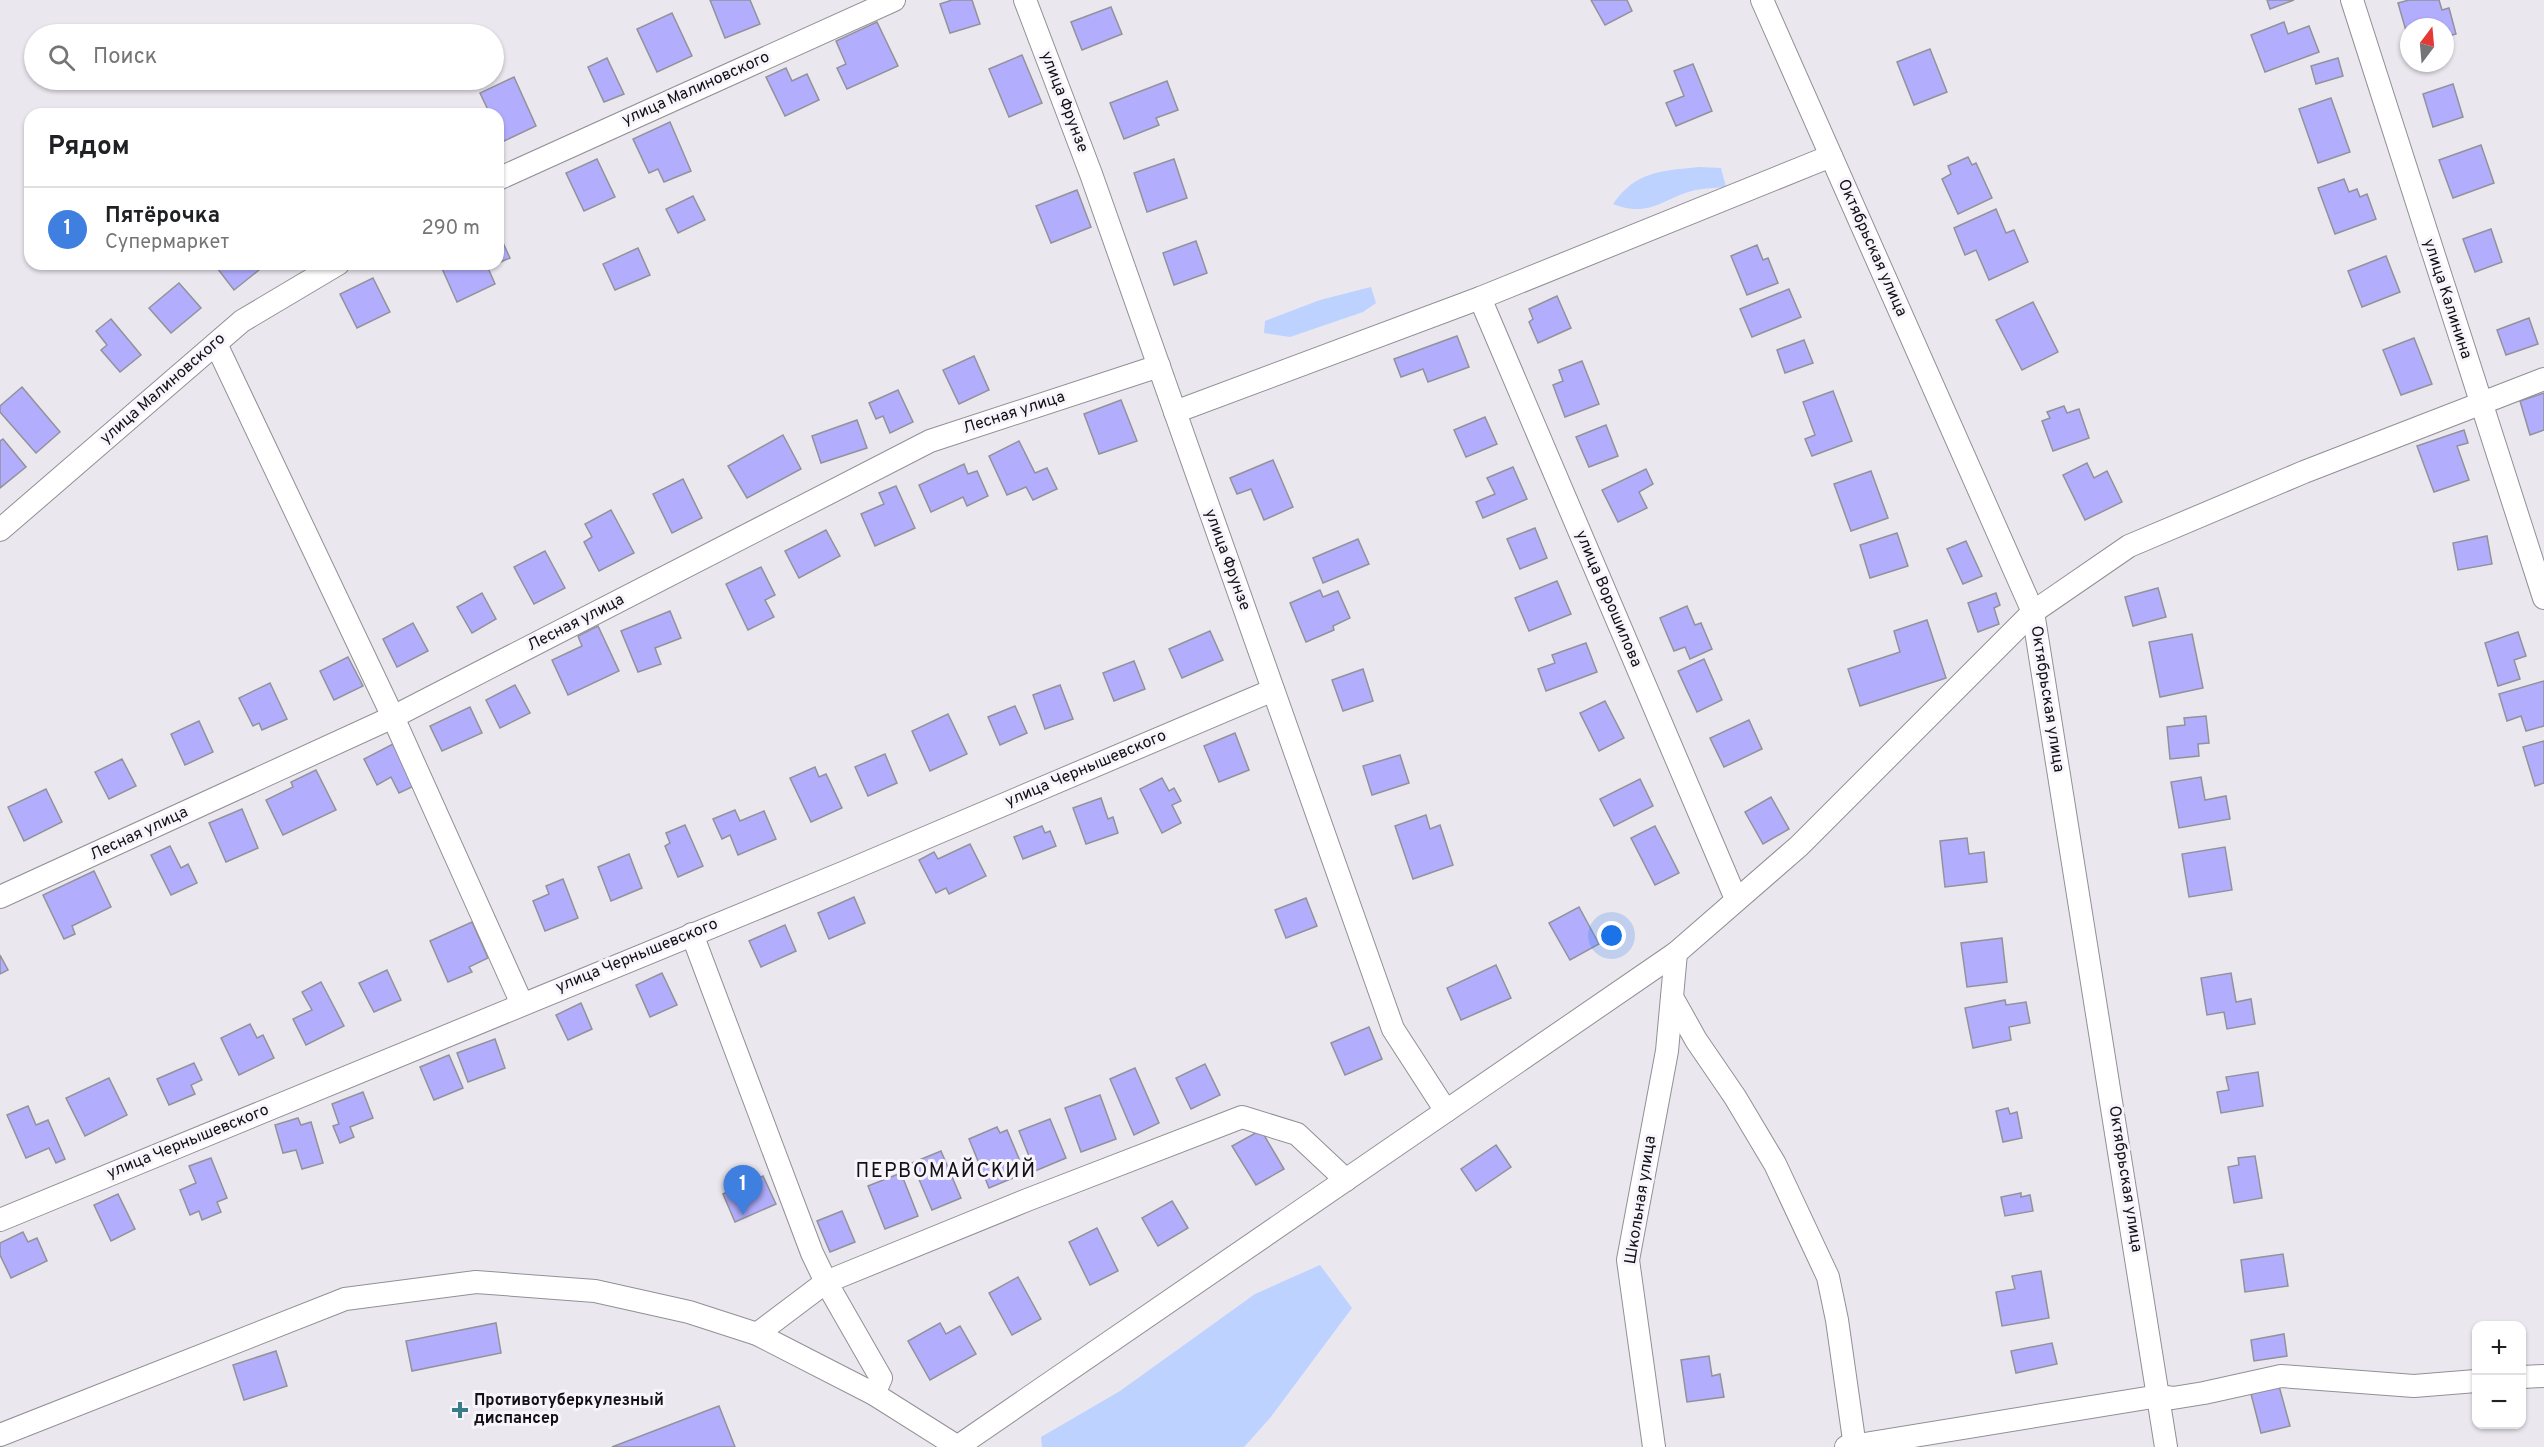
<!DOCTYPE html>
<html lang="ru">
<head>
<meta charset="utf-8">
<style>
	:root { --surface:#fff; --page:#f6f6f6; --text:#202124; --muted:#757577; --line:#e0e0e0; --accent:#0f766e }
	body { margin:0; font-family:Overpass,sans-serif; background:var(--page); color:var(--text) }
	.controls { position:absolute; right:18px; bottom:18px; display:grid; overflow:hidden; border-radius:12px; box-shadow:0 2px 4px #0004 }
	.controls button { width:54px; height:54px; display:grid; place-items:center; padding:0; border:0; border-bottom:2px solid var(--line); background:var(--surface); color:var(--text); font:30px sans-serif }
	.compass { position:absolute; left:2400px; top:18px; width:54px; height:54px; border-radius:50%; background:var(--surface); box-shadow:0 2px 4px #0004; rotate:16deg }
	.you { position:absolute; left:1612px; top:936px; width:21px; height:21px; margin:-15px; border:4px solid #fff; border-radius:50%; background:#1a73e8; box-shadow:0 0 0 9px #1a73e833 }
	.badge { display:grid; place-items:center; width:39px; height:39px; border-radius:50%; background:var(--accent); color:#fff; font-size:20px; font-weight:700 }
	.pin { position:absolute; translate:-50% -50px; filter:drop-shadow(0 2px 3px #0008) }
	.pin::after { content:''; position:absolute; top:32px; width:21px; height:18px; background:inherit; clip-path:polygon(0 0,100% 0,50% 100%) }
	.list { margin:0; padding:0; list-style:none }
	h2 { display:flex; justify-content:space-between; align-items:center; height:78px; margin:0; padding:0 24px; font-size:26px }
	h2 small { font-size:20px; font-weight:400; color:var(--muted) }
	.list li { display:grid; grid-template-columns:39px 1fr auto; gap:18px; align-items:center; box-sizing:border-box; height:84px; padding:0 24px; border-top:2px solid var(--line) }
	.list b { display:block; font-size:22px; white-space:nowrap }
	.list p { margin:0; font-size:20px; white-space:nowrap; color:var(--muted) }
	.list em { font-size:20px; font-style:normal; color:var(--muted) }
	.icon { flex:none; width:33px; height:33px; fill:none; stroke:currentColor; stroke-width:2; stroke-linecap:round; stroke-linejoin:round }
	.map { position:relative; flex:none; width:2544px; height:1447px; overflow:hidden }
	.search { position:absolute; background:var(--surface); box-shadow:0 2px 4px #0004; left:24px; top:24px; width:480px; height:66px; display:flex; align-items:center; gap:15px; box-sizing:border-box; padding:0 21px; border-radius:33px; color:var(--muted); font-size:22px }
	.panel { position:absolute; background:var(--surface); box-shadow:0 2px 4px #0004; left:24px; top:108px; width:480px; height:162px; border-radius:18px }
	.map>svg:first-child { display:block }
	.water { fill:#bdd2fe }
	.building { fill:#b2aefd; stroke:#92929a; stroke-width:1.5 }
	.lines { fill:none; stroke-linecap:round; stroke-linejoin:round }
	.minor-casing { stroke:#928f96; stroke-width:24 }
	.minor { stroke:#fff; stroke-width:22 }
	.poi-dot { fill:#377e87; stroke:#f8f4fc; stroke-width:2 }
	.labels { text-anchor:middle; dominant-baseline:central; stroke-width:6; stroke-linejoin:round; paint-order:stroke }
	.street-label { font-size:16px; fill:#121114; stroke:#f8f4fc }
	.poi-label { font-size:16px; font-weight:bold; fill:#121114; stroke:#f8f4fc; text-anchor:start }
	.quarter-label { font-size:20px; letter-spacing:1.5px; fill:#121114; stroke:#f8f4fc }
</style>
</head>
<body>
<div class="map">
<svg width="2544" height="1447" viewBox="0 0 2544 1447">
	<rect width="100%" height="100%" fill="#eae7ef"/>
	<!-- water -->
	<g class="water">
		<path d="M1699,167L1721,168L1726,187C1714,188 1700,188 1688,192C1659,202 1647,217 1613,204C1636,171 1661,171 1699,167Z"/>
		<polygon points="1371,287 1376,303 1363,312 1290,337 1264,333 1265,321 1320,300"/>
		<polygon points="1320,1265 1352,1308 1270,1418 1244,1447 1042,1447 1041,1437 1120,1391 1255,1294"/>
	</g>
	<!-- building -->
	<g class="building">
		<polygon points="710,0 750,0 760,24 725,38"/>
		<polygon points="952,0 972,0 980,24 950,33 940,4"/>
		<polygon points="1591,0 1627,0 1632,11 1605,25"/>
		<polygon points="2267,0 2294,0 2270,9"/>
		<polygon points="2409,0 2439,0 2442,10 2449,8 2456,34 2445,37 2445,27 2409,27 2409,41 2398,3"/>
		<polygon points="1111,7 1122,34 1082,50 1071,22"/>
		<polygon points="672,13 692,56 657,72 637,29"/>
		<polygon points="877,22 898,66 847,89 837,68 846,64 836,41"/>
		<polygon points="2284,22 2288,34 2309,26 2319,52 2265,72 2251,35"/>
		<polygon points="1930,49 1947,92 1914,105 1897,62"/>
		<polygon points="1022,55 1042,103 1009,117 989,69"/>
		<polygon points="607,58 624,94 604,102 588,67"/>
		<polygon points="2338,58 2343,76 2316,84 2311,66"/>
		<polygon points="1693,64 1712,111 1676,126 1666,103 1684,96 1674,71"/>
		<polygon points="786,68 792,81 807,74 819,100 785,116 766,77"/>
		<polygon points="514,77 536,126 502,142 498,132 498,114 490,114 480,93"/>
		<polygon points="1167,81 1178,110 1156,118 1159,125 1124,139 1110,103"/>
		<polygon points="2453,84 2463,117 2433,127 2423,94"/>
		<polygon points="2331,98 2350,152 2318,163 2299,109"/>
		<polygon points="670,122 691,171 664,182 658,169 649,173 633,139"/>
		<polygon points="2481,145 2494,183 2453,198 2439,160"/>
		<polygon points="1968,157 1972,165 1976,163 1992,198 1958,214 1942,179 1951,174 1948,166"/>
		<polygon points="597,159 615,197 584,211 566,173"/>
		<polygon points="1174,159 1187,198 1147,212 1134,173"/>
		<polygon points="2344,179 2349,192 2357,189 2360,197 2367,194 2376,219 2335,234 2318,188"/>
		<polygon points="1077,190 1091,227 1051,243 1036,206"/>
		<polygon points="693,196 705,220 678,233 666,209"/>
		<polygon points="1996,209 2006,233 2014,230 2028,262 1989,280 1976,250 1965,255 1954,228"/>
		<polygon points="2491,229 2502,262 2475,272 2463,239"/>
		<polygon points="498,232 510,258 498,263"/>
		<polygon points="1196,241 1207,273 1174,285 1163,253"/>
		<polygon points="1757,245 1763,260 1768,258 1778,283 1747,295 1731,256"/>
		<polygon points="638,248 650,275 615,290 603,264"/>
		<polygon points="2386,256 2400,292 2362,307 2348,271"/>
		<polygon points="214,264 254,264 259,270 234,290"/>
		<polygon points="440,264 495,264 488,268 495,284 457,302"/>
		<polygon points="373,278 390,312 357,328 340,294"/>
		<polygon points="179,283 201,308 171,333 149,308"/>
		<polygon points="1789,289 1801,317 1752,337 1740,309"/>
		<polygon points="1557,296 1571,328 1538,343 1529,322 1533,319 1529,309"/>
		<polygon points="2033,302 2058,352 2022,370 1996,320"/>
		<polygon points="2529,318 2538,344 2506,355 2497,330"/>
		<polygon points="111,319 141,355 120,372 101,350 107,345 96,331"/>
		<polygon points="1457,336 1469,367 1428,382 1423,369 1401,377 1394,359"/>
		<polygon points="2414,338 2432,384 2401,395 2383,350"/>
		<polygon points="1804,340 1813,363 1785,373 1777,350"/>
		<polygon points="974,356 989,390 959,404 943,370"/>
		<polygon points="1582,361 1599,404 1565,417 1553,385 1563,381 1559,370"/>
		<polygon points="22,387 60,432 36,453 0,412 0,406"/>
		<polygon points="898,390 913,422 890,433 883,416 876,419 869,403"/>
		<polygon points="1833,391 1852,441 1812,456 1805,439 1815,435 1803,402"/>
		<polygon points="2544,393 2544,430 2530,435 2520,401"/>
		<polygon points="1121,400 1137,441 1099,454 1084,414"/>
		<polygon points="2064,406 2067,413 2079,409 2089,438 2053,451 2042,421 2050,418 2047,412"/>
		<polygon points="1485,417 1497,444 1466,457 1454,430"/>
		<polygon points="857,420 867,448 821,463 812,436"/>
		<polygon points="1606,425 1618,456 1589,467 1576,437"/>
		<polygon points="2464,430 2468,443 2457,446 2469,480 2434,492 2417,446"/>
		<polygon points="783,435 801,469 747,498 728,466"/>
		<polygon points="3,439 26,467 0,488 0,441"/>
		<polygon points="1019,441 1035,473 1047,468 1057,489 1033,500 1026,487 1007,495 989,456"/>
		<polygon points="1273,460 1293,507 1264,520 1251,489 1237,494 1230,478"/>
		<polygon points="2087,463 2094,478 2107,471 2122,502 2085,520 2063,475"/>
		<polygon points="964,464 968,474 977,471 988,496 967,506 963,497 931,512 919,485"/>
		<polygon points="1513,467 1527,499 1483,518 1476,502 1495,494 1487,478"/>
		<polygon points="1646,469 1653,484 1639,492 1647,508 1618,522 1602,490"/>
		<polygon points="1871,471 1888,518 1851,531 1834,484"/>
		<polygon points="683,479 702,518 672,533 653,494"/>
		<polygon points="896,486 915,528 875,546 861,514 884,504 879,493"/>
		<polygon points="611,510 634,553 599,571 584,542 592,537 585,524"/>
		<polygon points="1535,528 1547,558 1520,569 1507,539"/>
		<polygon points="826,530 840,556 799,578 785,551"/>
		<polygon points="1897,533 1908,566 1870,578 1860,545"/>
		<polygon points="2487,536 2492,564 2458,570 2453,543"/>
		<polygon points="1358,539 1369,564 1323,583 1313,558"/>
		<polygon points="1966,541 1982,576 1963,584 1947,549"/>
		<polygon points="545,551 565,588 534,604 514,567"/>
		<polygon points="761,567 775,595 765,600 774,617 748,630 726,584"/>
		<polygon points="1557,581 1571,614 1529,631 1515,598"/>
		<polygon points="2158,588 2166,617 2133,626 2125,597"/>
		<polygon points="1320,590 1323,597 1338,591 1350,618 1333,626 1334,630 1306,642 1290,603"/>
		<polygon points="482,593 496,619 472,633 457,607"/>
		<polygon points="1996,593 2000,605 1994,608 1999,624 1978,632 1968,603"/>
		<polygon points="1687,606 1695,625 1701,623 1712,649 1690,659 1685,647 1674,651 1660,618"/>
		<polygon points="670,611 681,638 655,648 661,664 638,672 621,631"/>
		<polygon points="1927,620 1946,678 1860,706 1848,669 1900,652 1894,631"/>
		<polygon points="413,623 428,651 397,667 383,639"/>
		<polygon points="598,626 619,671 568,695 552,660 582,646 578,636"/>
		<polygon points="1210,631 1223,660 1182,678 1169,649"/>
		<polygon points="2518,632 2526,656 2514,660 2520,679 2498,686 2485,643"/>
		<polygon points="2192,634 2203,688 2160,697 2149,642"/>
		<polygon points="1586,643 1597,672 1546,691 1538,669 1555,663 1552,655"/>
		<polygon points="348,657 363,686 334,700 320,671"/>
		<polygon points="1704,659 1722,700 1697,712 1678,671"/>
		<polygon points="1134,661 1145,689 1114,701 1103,673"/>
		<polygon points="1363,669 1373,701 1343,711 1332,680"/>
		<polygon points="2544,681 2544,726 2526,731 2521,716 2507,721 2499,694"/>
		<polygon points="270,683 287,719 262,730 259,723 253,726 239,698"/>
		<polygon points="515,685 530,713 500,728 486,700"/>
		<polygon points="1060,685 1073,719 1045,729 1033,695"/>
		<polygon points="1605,701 1624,738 1599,751 1580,713"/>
		<polygon points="1015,706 1027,733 1000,745 988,717"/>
		<polygon points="470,707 482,733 442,751 430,726"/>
		<polygon points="948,714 967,754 930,771 912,731"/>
		<polygon points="2206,716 2209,743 2198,744 2199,756 2170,759 2167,727 2185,725 2184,718"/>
		<polygon points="1749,720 1762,749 1724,767 1710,738"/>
		<polygon points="199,721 213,752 185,765 171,734"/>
		<polygon points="1235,733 1249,770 1219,782 1204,746"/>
		<polygon points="2544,741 2544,783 2535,786 2523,747"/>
		<polygon points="393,744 414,786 399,793 391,777 377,785 364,759"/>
		<polygon points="885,754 897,783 868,796 855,767"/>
		<polygon points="1400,755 1409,783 1372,795 1363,766"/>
		<polygon points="122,759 136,786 109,799 95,772"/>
		<polygon points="815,767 819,777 826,774 842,808 811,822 790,778"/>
		<polygon points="316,770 336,810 283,835 266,800 293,787 291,782"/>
		<polygon points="2201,777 2205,800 2226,796 2230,819 2179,828 2171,782"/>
		<polygon points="1162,778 1169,791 1174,788 1181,801 1172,805 1181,823 1162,833 1140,789"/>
		<polygon points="1640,779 1653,806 1614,826 1600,799"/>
		<polygon points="46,789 62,822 24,841 8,807"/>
		<polygon points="1771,797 1789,829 1763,844 1745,812"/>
		<polygon points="1101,798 1108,819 1113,817 1118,833 1086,844 1073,808"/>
		<polygon points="242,809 258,848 226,862 209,823"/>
		<polygon points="735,810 740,821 764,811 776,839 738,855 730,835 722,839 713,819"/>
		<polygon points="1426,815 1430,829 1440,825 1453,865 1413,879 1395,826"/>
		<polygon points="685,825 703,866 678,877 665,846 670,843 666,833"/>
		<polygon points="1042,826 1045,833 1050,831 1056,846 1023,859 1014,837"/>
		<polygon points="1655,826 1679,873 1655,885 1631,838"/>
		<polygon points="1967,838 1969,854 1984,852 1987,882 1945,887 1940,841"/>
		<polygon points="970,844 986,876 949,894 946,888 936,893 919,860 934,852 938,859"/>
		<polygon points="170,846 181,868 188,864 197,883 171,895 151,855"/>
		<polygon points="2225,847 2232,890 2189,897 2182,854"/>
		<polygon points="629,854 642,888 611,901 598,867"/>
		<polygon points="94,871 111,907 72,926 75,934 64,939 43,895"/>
		<polygon points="563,879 578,918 545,931 533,901 549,894 546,886"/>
		<polygon points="854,897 865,923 829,939 818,913"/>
		<polygon points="1306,898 1317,926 1286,938 1275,910"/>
		<polygon points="1579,907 1599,944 1570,960 1549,923"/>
		<polygon points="472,922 488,958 469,967 472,972 448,982 430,941"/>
		<polygon points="785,925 796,951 761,967 749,941"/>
		<polygon points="2002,938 2007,982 1967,987 1961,943"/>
		<polygon points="0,955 8,970 0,974"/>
		<polygon points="1496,965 1511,998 1461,1020 1447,988"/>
		<polygon points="387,970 401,1000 374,1012 359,983"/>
		<polygon points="662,973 677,1005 650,1017 636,985"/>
		<polygon points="2231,973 2236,1002 2251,999 2255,1024 2227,1029 2224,1012 2207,1015 2201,978"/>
		<polygon points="321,982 344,1026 306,1045 293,1019 312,1010 302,992"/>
		<polygon points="2005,1000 2006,1005 2026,1002 2030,1023 2009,1027 2011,1040 1973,1048 1965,1008"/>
		<polygon points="581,1003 592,1029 568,1040 556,1015"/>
		<polygon points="250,1024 257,1038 263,1035 274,1058 239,1075 221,1038"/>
		<polygon points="1369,1027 1382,1059 1345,1075 1331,1043"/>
		<polygon points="495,1039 505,1068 468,1082 457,1053"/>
		<polygon points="449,1055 463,1088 434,1100 420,1067"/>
		<polygon points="194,1063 202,1080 191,1085 195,1094 169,1105 157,1079"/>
		<polygon points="1205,1064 1220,1095 1191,1109 1176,1078"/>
		<polygon points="1135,1068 1159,1123 1134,1135 1110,1079"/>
		<polygon points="2258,1072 2263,1106 2221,1113 2217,1092 2229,1090 2226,1077"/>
		<polygon points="109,1078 127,1115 85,1136 66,1098"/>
		<polygon points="363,1092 373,1118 350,1127 354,1137 340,1143 333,1126 339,1124 332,1104"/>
		<polygon points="1100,1095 1116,1139 1081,1152 1065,1108"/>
		<polygon points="28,1106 36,1125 48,1120 65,1159 56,1163 49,1148 26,1158 7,1115"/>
		<polygon points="2008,1108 2010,1114 2017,1112 2022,1138 2003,1142 1996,1111"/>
		<polygon points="298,1118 301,1125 311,1122 323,1163 302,1169 296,1150 283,1153 275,1125"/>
		<polygon points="1050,1119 1066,1158 1035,1171 1019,1131"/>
		<polygon points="997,1127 1000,1133 1007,1130 1025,1173 989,1188 969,1139"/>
		<polygon points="1261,1130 1284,1169 1256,1185 1232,1146"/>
		<polygon points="1496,1145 1511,1167 1476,1191 1461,1169"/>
		<polygon points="941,1151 961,1198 932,1210 912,1163"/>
		<polygon points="2255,1156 2262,1198 2234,1203 2228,1167 2239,1165 2238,1158"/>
		<polygon points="211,1158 227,1198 217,1202 221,1212 202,1220 199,1211 190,1215 180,1190 196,1183 189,1166"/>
		<polygon points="901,1173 918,1216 885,1229 868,1186"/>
		<polygon points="763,1176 776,1204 735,1222 723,1194"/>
		<polygon points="2021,1193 2021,1197 2030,1195 2033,1211 2005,1216 2001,1197"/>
		<polygon points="118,1194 135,1229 111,1241 94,1205"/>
		<polygon points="1172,1201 1188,1228 1158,1246 1142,1218"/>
		<polygon points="842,1211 855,1242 830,1252 817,1221"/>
		<polygon points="1097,1228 1118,1271 1090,1285 1069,1242"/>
		<polygon points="23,1232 28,1242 37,1238 47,1261 11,1278 0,1255 0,1243"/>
		<polygon points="2283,1254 2288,1286 2245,1292 2241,1260"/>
		<polygon points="2041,1271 2049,1318 2002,1326 1996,1292 2015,1289 2012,1276"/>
		<polygon points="1018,1277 1041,1319 1012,1335 989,1293"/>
		<polygon points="496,1323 501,1353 412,1371 406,1341"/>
		<polygon points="940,1323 946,1334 960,1326 976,1354 930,1380 908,1341"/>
		<polygon points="2284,1334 2287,1356 2254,1361 2251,1340"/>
		<polygon points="2052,1343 2057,1364 2016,1373 2011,1351"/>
		<polygon points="276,1351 287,1386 244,1400 233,1365"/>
		<polygon points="1709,1356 1712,1376 1720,1374 1724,1397 1687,1402 1681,1360"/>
		<polygon points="2279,1386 2290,1426 2261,1433 2251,1394"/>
		<polygon points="719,1406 735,1447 612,1447"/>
	</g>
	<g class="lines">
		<defs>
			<g id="minor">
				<polyline points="1025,0 1091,174 1393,1029 1446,1111"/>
				<polyline points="1762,0 2033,612 2166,1447"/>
				<polyline points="2352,0 2544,598"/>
				<polyline points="498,179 894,0"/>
				<polyline points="1480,298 1736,899"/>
				<polyline points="216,344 393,717 522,1004"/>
				<polyline points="1175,412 1480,298 1831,156"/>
				<polyline points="0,530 242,321 338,264"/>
				<polyline points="0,897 393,717 930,441 1159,366"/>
				<polyline points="692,934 812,1253 826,1282 881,1378 874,1394"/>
				<polyline points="1672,997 1696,1040 1735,1097 1775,1164 1828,1277 1837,1320 1855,1447"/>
				<polyline points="0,1220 845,872 1273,690"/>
				<polyline points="757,1334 826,1282 1027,1200 1242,1117 1297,1134 1346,1180"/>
				<polyline points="2522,1377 2544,1376"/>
				<polyline points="0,1435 345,1299 476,1282 595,1291 689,1312 757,1334 874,1394 958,1447"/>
				<polyline points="957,1447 1676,953 1799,846 2033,612 2129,546 2304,472 2544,379"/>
				<polyline points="1654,1447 1628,1260 1667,1051 1676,953"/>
				<polyline points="1846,1447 2159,1396 2173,1398 2204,1393 2281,1376 2414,1386 2476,1381"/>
			</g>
		</defs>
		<!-- minor casing -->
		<use href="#minor" class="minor-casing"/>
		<!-- minor -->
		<use href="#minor" class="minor"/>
	</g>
	<!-- markers -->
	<path class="poi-dot" d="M457 1401h6v6h6v6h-6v6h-6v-6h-6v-6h6z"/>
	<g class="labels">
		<!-- street labels -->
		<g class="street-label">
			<text transform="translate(696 89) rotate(-24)">улица Малиновского</text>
			<text transform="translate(1064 102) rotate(69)">улица Фрунзе</text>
			<text transform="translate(1872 248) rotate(66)">Октябрьская улица</text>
			<text transform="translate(2447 299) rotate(72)">улица Калинина</text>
			<text transform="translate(163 389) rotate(-41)">улица Малиновского</text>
			<text transform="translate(1014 413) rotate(-18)">Лесная улица</text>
			<text transform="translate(1227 560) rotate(70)">улица Фрунзе</text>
			<text transform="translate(1608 599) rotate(67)">улица Ворошилова</text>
			<text transform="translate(576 623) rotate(-27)">Лесная улица</text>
			<text transform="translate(2047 699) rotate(81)">Октябрьская улица</text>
			<text transform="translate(1086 769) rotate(-23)">улица Чернышевского</text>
			<text transform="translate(139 834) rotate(-25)">Лесная улица</text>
			<text transform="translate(637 956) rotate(-22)">улица Чернышевского</text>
			<text transform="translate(188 1142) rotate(-22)">улица Чернышевского</text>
			<text transform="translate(2125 1179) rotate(81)">Октябрьская улица</text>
			<text transform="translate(1641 1200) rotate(-81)">Школьная улица</text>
		</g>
		<!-- poi labels -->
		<g class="poi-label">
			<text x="474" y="1401">Противотуберкулезный<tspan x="474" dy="18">диспансер</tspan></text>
		</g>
		<!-- quarter labels -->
		<g class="quarter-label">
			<text x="946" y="1172">ПЕРВОМАЙСКИЙ</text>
		</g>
	</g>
</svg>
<div class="controls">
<button>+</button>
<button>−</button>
</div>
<svg class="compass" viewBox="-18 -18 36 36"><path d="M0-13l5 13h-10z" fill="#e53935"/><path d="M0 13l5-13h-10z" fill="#757577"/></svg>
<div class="you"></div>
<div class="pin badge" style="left:743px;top:1215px;background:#3f7fe0">1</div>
<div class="search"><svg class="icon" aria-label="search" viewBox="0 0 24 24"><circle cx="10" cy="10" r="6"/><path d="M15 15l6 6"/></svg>Поиск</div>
<section class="panel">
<h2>Рядом<small></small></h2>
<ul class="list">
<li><span class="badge" style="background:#3f7fe0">1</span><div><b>Пятёрочка</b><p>Супермаркет</p></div><em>290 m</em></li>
</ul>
</section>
</div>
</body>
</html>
